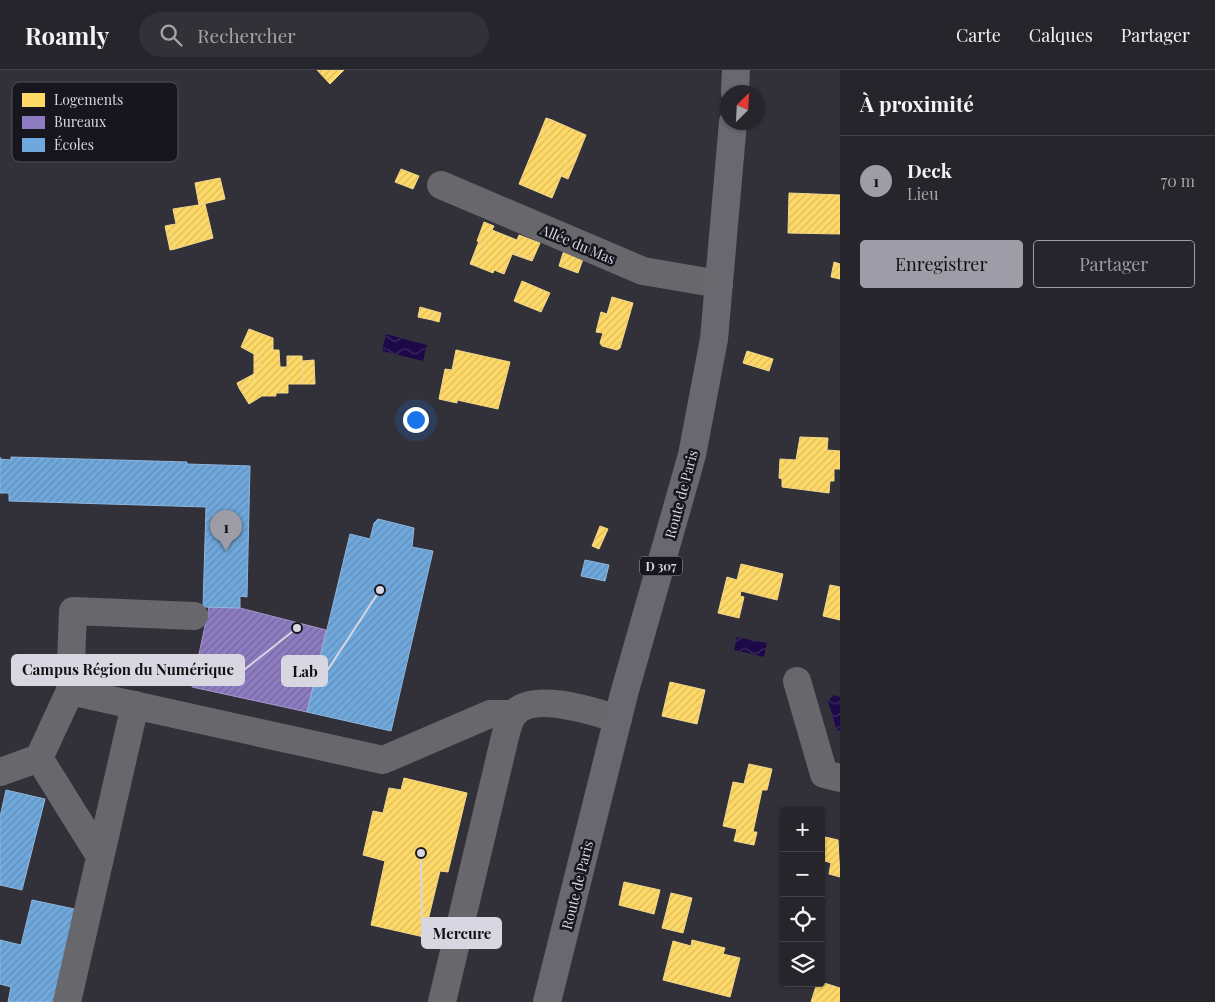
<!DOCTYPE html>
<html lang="fr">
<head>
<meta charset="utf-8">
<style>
	:root { --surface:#26252c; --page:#323138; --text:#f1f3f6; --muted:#a4a5a9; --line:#424248; --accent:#9d9ca7 }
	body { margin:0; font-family:"Playfair Display",serif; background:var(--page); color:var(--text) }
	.controls { position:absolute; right:15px; bottom:15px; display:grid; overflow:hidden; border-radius:5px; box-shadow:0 1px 4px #0004 }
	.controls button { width:45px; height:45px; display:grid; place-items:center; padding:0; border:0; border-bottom:1px solid var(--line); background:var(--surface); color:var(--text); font:25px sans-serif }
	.compass { position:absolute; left:720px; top:15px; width:45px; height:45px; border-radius:50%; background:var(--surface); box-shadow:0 1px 4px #0004; rotate:24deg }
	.you { position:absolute; left:415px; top:349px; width:18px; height:18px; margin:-12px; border:4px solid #fff; border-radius:50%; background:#1a73e8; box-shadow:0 0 0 8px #1a73e833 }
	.badge { display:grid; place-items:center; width:32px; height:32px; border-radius:50%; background:var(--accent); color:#111; font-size:16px; font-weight:700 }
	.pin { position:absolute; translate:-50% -41px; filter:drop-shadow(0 1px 2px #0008) }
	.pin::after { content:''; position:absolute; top:26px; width:18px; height:15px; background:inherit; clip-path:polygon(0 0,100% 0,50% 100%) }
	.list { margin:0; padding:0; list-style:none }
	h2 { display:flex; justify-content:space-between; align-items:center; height:65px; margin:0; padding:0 20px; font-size:21px }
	h2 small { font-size:16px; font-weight:400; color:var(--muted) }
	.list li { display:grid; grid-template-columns:32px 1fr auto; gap:15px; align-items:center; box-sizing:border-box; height:90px; padding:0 20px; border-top:1px solid var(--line) }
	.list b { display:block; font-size:19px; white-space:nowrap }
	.list p { margin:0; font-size:16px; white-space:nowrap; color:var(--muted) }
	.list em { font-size:16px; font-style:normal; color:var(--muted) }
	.actions { display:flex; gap:10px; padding:15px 20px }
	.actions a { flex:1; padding:11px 0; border:1px solid var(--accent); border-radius:5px; text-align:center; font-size:18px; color:var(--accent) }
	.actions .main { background:var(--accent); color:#111 }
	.icon { flex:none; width:28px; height:28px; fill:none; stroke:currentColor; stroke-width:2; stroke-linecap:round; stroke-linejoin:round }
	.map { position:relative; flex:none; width:840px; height:932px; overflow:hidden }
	header { display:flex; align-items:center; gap:30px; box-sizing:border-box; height:70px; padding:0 25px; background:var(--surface); border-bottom:1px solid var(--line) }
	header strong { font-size:24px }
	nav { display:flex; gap:28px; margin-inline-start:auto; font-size:18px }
	.search { width:350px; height:45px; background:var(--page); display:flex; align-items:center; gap:12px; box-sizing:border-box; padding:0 18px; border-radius:28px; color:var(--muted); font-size:19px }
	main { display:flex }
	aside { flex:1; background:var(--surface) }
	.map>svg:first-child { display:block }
	.water { fill:url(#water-waves) }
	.homes { fill:url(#homes-hatch); stroke:#f3d88b }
	.offices { fill:url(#offices-hatch); stroke:#a497cc }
	.schools { fill:url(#schools-hatch); stroke:#8eb6de }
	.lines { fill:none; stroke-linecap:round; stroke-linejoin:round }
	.minor { stroke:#68676b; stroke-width:28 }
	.major { stroke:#69686f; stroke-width:28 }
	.labels { text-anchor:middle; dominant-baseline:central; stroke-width:5; stroke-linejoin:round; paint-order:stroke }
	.shield { fill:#17161e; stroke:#9d9ca6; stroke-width:1 }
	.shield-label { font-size:12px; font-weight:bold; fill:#d7d6e1 }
	.street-label { font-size:14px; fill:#d7d6e1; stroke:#17161e }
	.key { fill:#17161e; stroke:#515058; stroke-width:1 }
	.key-label { font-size:14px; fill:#d7d6e1 }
	.leader { fill:none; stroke:#d7d6e1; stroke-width:2 }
	.callout-dot { fill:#d7d6e1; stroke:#17161e; stroke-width:2 }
	.callout { fill:#d7d6e1; stroke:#d7d6e1; stroke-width:2 }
	.callout-label { font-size:15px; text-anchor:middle; font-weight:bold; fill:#111 }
</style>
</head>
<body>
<header>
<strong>Roamly</strong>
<div class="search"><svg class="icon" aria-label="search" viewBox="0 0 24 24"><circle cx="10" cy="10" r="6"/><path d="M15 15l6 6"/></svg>Rechercher</div>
<nav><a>Carte</a><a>Calques</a><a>Partager</a></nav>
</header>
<main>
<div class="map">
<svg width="840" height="932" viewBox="0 0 840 932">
	<defs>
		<pattern id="water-waves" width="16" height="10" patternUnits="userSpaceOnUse" patternTransform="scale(1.25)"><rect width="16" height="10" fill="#1d0848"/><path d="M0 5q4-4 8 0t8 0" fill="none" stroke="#3d2b62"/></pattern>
		<pattern id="homes-hatch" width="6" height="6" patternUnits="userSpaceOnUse" patternTransform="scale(1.25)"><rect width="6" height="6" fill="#ffd966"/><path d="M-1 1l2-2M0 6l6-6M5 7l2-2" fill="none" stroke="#d9ba5f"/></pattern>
		<pattern id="offices-hatch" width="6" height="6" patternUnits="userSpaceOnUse" patternTransform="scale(1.25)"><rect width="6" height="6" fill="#8e7cc3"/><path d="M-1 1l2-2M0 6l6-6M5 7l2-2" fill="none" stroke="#736797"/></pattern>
		<pattern id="schools-hatch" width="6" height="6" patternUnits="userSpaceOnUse" patternTransform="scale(1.25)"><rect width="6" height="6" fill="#6fa8dc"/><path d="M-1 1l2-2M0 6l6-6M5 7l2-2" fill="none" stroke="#638eb6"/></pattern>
	</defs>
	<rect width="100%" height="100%" fill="#32313a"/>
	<!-- water -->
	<g class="water">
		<polygon points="386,264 427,275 423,291 382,281"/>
		<polygon points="737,567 767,573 764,587 734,580"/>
		<polygon points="834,625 840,627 840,660 837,661 828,631"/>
	</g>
	<!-- homes -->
	<g class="homes">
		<polygon points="317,0 344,0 330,14"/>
		<polygon points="546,48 552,50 546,66 540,63"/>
		<polygon points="552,50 586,65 576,90 569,87 552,128 519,114 540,63 546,66"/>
		<polygon points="569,87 576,90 568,109 561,106"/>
		<polygon points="401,99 419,106 413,119 395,112"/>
		<polygon points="220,108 225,129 199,135 195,113"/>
		<polygon points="789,123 840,125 840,164 788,163"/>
		<polygon points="205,134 213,168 175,179 170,155 176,154 173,139"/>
		<polygon points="484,152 494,156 492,160 517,170 519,165 540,173 533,189 513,182 504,204 494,200 493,203 473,195 478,182 482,183 485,174 477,171"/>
		<polygon points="170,155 175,179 170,180 165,156"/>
		<polygon points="479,171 485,174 482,183 478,182 473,195 470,194"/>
		<polygon points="576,177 586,181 578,203 559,196 563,183"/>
		<polygon points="513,182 533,189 532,191 512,184"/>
		<polygon points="834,192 840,194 840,209 831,207"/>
		<polygon points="522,211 550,223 541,242 514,231"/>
		<polygon points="612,227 633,233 620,278 617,280 602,276 600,273 603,263 596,262 601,242 607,244"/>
		<polygon points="420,237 434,241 432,250 418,247"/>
		<polygon points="434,241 441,243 439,252 432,250"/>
		<polygon points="249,259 273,268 273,280 279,280 280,297 287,297 287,286 302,286 303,314 288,314 288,323 276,323 276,326 262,326 249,334 239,318 254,310 254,295 261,295 260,284 254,284 241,277"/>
		<polygon points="456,280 510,292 498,339 457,330 457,333 439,329 445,299 452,300"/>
		<polygon points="747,281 773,289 769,301 743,293"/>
		<polygon points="254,284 260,284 261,295 254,295"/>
		<polygon points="314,290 315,314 303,314 302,291"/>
		<polygon points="254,304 254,310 239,318 237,313"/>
		<polygon points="800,367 828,368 827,380 840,381 840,399 834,399 834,411 830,411 829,423 782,417 782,409 779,408 780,389 796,390"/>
		<polygon points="600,456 608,459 599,479 592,476"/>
		<polygon points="741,494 783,504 777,530 741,521 740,526 744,527 739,548 718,543 727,507 737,510"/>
		<polygon points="830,515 840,517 840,550 823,546"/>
		<polygon points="670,612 705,620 697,654 662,646"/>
		<polygon points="749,694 772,699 767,720 762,720 753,762 757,762 754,775 734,771 737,759 723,756 733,712 744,714"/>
		<polygon points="404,708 467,723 448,802 440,801 424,867 371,855 385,791 363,785 373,741 383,743 389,718 401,720"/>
		<polygon points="821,766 838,770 840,807 829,804 831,793 822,790 821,793"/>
		<polygon points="624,812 660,820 654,844 619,835"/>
		<polygon points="671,823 692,828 683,863 662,858"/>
		<polygon points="692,870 725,878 723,884 740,888 730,927 663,910 673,871 691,876"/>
		<polygon points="821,912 840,918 840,932 811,932 817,913"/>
	</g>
	<!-- offices -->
	<polygon class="offices" points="209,537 240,538 326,560 307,642 192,617"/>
	<!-- schools -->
	<g class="schools">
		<polygon points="0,387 0,389 11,390 11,387 187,392 187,394 250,396 247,527 240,526 240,538 203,537 206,437 9,431 9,423 0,423"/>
		<polygon points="378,449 414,458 412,477 433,481 391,661 307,642 350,464 370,469 374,453"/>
		<polygon points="585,490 609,495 605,511 581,506"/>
		<polygon points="6,720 45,729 22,820 0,815 0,747"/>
		<polygon points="32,830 79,840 58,932 8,932 11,917 0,914 0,870 21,875"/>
	</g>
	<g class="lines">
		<!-- minor -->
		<g class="minor">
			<polyline points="441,115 643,201 719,214"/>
			<polyline points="797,611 824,704 840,708"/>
			<polyline points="70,621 73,541 194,546"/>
			<polyline points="39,688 100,786"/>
			<polyline points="0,702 39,688 70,621 383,690 490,644 513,644"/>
			<polyline points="67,932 135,635"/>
			<path d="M442,932L504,671C506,663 508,652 513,645C531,620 595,642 618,649"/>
		</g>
		<!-- major -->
		<g class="major">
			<polyline points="735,22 736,0"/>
			<polyline points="547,932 624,624 692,385 714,269 733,52"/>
		</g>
	</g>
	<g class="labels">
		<!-- shield labels -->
		<rect class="shield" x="640" y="486.5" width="42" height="19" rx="4"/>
		<g class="shield-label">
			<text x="661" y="496">D 307</text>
		</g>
		<!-- street labels -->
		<g class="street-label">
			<text transform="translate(578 174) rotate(23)">Allée du Mas</text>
			<text transform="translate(681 424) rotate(-75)">Route de Paris</text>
			<text transform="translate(577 815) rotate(-76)">Route de Paris</text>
		</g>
	</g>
	<!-- legend -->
	<rect x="12" y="12" width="166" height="80" rx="8" class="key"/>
	<rect x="22" y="23" width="23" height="14" fill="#ffd966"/>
	<rect x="22" y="46" width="23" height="13" fill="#8e7cc3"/>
	<rect x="22" y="68" width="23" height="14" fill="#6fa8dc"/>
	<g class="key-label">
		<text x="54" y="35">Logements</text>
		<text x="54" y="57">Bureaux</text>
		<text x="54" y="80">Écoles</text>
	</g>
	<!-- callouts -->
	<path class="leader" d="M297 558L244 600M380 520L327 601M421 783L422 863"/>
	<g class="callout-dot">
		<circle cx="297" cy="558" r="5"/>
		<circle cx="380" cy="520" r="5"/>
		<circle cx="421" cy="783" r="5"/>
	</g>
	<g class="callout">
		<rect x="12" y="585" width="232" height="30" rx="5"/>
		<rect x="282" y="586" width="45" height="30" rx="5"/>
		<rect x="422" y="848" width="79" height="30" rx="5"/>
	</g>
	<g class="callout-label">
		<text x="128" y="605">Campus Région du Numérique</text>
		<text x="305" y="607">Lab</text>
		<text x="462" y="869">Mercure</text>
	</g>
</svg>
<div class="controls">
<button>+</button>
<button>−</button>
<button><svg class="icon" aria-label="locate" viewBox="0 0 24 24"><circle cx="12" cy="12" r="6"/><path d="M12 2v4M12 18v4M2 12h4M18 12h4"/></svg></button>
<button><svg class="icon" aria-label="layers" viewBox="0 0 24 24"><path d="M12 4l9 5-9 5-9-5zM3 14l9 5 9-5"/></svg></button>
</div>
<svg class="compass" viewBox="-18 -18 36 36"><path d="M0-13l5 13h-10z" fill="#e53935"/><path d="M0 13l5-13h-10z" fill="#a4a5a9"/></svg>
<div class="you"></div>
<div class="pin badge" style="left:226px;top:481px">1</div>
</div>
<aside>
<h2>À proximité<small></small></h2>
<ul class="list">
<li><span class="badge">1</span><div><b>Deck</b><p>Lieu</p></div><em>70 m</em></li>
</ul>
<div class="actions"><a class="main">Enregistrer</a><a>Partager</a></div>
</aside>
</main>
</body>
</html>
